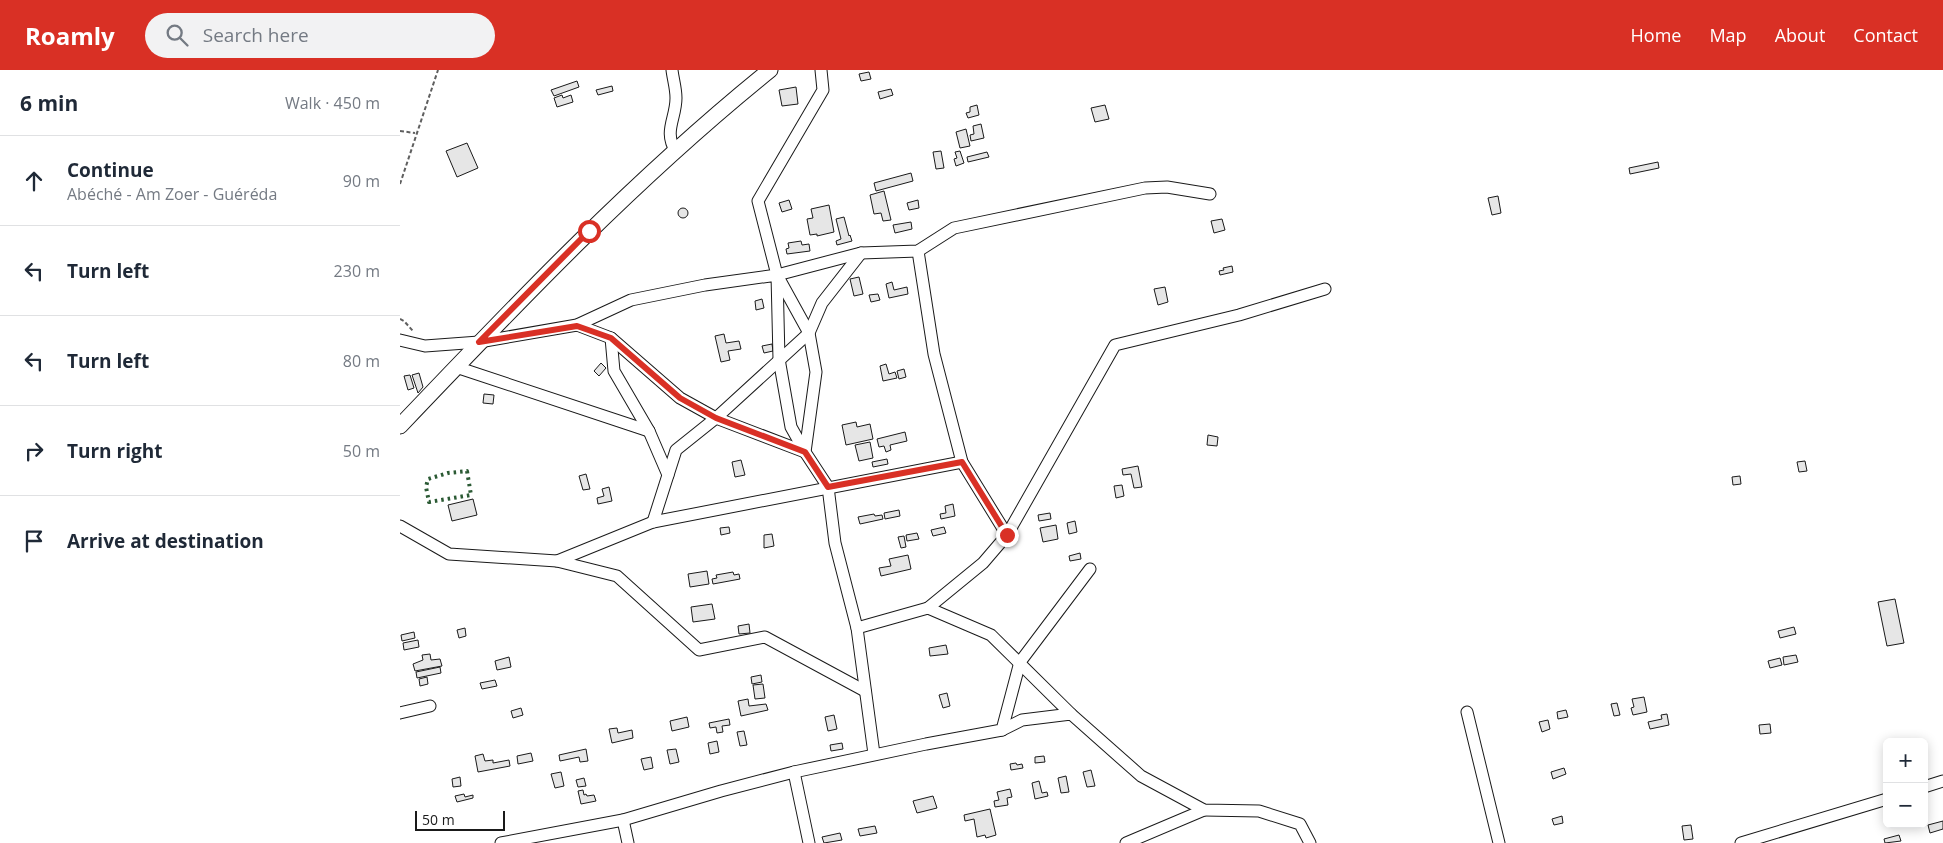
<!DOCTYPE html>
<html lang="en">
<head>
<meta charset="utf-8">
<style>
	:root { --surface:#fff; --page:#f2f2f3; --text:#1f2937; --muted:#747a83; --line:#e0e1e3; --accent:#d93025 }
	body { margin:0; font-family:"Open Sans",sans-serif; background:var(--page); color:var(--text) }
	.controls { position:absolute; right:15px; bottom:15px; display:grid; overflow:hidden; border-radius:8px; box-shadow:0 2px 12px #0003 }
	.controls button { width:45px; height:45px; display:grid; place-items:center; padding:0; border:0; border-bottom:1px solid var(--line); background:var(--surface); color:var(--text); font:25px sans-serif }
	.scale { position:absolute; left:15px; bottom:12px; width:90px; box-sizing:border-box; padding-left:5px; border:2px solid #1a1a1a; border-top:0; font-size:14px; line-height:18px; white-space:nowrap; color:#1a1a1a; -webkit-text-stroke:4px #fff; paint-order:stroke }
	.stop { position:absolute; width:15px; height:15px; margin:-11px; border:4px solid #d93025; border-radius:50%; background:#fff }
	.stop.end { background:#d93025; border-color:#fff; box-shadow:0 1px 5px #0008 }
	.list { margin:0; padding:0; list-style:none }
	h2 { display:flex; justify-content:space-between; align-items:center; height:65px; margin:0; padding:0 20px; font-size:21px }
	h2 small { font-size:16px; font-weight:400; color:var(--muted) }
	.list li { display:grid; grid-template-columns:32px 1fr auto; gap:15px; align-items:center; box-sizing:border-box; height:90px; padding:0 20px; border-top:1px solid var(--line) }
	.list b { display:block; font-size:19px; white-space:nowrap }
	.list p { margin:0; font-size:16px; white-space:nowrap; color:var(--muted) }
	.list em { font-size:16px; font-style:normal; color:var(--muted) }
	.icon { flex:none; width:28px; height:28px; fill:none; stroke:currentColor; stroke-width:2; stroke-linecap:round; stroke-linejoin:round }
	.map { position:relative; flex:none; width:1543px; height:773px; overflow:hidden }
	header { display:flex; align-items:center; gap:30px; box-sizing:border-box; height:70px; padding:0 25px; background:var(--accent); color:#fff }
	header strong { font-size:24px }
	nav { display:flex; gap:28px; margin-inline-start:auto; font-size:18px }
	.search { width:350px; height:45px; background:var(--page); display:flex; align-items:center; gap:12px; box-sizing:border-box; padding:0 18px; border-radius:28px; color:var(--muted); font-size:19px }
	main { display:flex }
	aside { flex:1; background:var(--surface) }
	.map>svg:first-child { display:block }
	.building { fill:#e6e6e6; stroke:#1a1a1a }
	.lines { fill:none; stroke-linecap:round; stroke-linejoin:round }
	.minor-casing { stroke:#1a1a1a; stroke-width:13 }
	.secondary-casing { stroke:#1a1a1a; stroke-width:17 }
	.path { stroke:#5f5f5f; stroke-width:2; stroke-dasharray:4 2.5; stroke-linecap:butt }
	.minor { stroke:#fff; stroke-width:11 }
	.secondary { stroke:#fff; stroke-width:15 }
	.hedge { stroke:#2b5a34; stroke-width:4; stroke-dasharray:2.5 4; stroke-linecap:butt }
	.route { stroke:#d93025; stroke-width:6 }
</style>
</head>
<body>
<header>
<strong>Roamly</strong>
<div class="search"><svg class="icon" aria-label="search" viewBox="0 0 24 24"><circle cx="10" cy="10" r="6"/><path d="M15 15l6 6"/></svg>Search here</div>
<nav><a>Home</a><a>Map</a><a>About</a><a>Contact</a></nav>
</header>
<main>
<aside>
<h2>6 min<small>Walk · 450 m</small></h2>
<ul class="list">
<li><svg class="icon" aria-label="ahead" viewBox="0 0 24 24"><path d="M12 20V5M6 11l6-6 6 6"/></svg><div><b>Continue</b><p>Abéché - Am Zoer - Guéréda</p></div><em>90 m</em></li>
<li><svg class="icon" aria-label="left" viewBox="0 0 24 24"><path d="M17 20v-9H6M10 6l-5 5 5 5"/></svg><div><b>Turn left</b></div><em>230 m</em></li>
<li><svg class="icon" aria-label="left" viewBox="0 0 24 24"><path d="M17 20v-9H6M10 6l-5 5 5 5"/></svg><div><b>Turn left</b></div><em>80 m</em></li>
<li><svg class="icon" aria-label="right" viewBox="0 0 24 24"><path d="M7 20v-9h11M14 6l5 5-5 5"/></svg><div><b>Turn right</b></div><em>50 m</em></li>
<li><svg class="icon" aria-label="arrive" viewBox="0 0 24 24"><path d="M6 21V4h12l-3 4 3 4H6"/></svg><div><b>Arrive at destination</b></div></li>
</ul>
</aside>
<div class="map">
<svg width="1543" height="773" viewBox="0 0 1543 773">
	<rect width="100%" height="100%" fill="#fff"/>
	<!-- building -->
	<g class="building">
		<polygon points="469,2 471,9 461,11 459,4"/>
		<polygon points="177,11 179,17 154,26 151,20"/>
		<polygon points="212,16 213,21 198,25 196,20"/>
		<polygon points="396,17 398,34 382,36 379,20"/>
		<polygon points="491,19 493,25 480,29 478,22"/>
		<polygon points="162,25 163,28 171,25 173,32 157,37 154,28"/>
		<polygon points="577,35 579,45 568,48 566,43 570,42 570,37"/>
		<polygon points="705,35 709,49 695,52 691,38"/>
		<polygon points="581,54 584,68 571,71 570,65 574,64 573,56"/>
		<polygon points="566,59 570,76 560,78 556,62"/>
		<polygon points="67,73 78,98 57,107 46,81"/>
		<polygon points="541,81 544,98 536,99 533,82"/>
		<polygon points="560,81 564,93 556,96 554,89 557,88 555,82"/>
		<polygon points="587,82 589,87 568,92 567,87"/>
		<polygon points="1258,92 1259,98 1230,104 1229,98"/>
		<polygon points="511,103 513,111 476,121 474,113"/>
		<polygon points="484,121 491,150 483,151 481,143 474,144 470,125"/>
		<polygon points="1098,126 1101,143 1092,145 1088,128"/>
		<polygon points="389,130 392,139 382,142 379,133"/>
		<polygon points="518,130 519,138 509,140 507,133"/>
		<polygon points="429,135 434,162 417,166 417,164 410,165 407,149 413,148 411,139"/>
		<circle cx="283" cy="143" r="5"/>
		<polygon points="444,147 449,166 450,165 452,171 437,175 436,171 441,169 436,149"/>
		<polygon points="822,149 825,160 814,163 811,151"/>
		<polygon points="511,152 512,159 495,163 493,155"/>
		<polygon points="401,171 402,175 409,174 410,181 387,184 386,179 389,178 388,173"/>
		<polygon points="832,196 833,202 820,205 819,201 824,200 823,198"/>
		<polygon points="459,207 463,224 454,226 450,209"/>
		<polygon points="492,212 494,220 507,217 508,224 489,228 486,214"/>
		<polygon points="765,217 768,232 758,235 754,219"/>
		<polygon points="478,224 480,230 471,232 469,225"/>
		<polygon points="362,229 364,238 356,240 355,231"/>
		<polygon points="324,264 326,273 339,271 341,279 328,281 330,290 321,292 315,266"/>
		<polygon points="372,274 373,281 364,283 362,276"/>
		<polygon points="201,293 206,298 199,306 194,301"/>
		<polygon points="486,294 489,304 495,302 497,308 483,311 480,296"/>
		<polygon points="504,299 506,307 499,309 497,301"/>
		<polygon points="19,303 23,317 18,323 12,305"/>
		<polygon points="10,305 14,318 8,320 4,306"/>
		<polygon points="84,324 94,325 93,334 83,333"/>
		<polygon points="456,352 457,357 470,354 473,369 446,375 442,355"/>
		<polygon points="505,362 507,371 490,375 491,380 486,382 484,376 479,377 477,369"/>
		<polygon points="808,365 818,367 817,376 807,375"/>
		<polygon points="470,372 473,388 459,391 455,375"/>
		<polygon points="487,389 488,394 473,397 472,392"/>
		<polygon points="341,390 345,405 335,407 332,392"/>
		<polygon points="1405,391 1407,401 1399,402 1397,392"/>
		<polygon points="738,396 742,417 734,418 731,404 723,405 722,399"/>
		<polygon points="186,404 190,419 183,420 179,406"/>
		<polygon points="1340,406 1341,414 1333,415 1332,407"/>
		<polygon points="722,415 724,426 716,428 714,416"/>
		<polygon points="209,417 212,431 198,434 197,428 204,426 202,419"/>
		<polygon points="73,429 77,445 52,451 48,435"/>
		<polygon points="553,434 555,446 541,449 540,444 546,443 545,436"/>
		<polygon points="499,440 500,446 485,449 484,443"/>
		<polygon points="650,443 651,449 639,451 638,445"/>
		<polygon points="474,444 475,446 482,445 483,449 460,454 458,447"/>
		<polygon points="675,451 677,462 669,464 667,453"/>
		<polygon points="656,455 658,469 643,472 640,458"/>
		<polygon points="329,457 330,463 321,465 320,458"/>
		<polygon points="544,457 546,463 533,466 531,460"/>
		<polygon points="517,463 519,469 507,471 506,465"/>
		<polygon points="372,464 374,476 364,478 364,465"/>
		<polygon points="504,466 506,477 501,478 498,467"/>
		<polygon points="680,483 681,489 670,491 669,486"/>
		<polygon points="508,485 511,499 481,506 479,498 491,496 489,489"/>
		<polygon points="307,501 309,514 290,517 288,504"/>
		<polygon points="333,502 334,505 339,504 340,509 313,514 312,509 317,508 316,505"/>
		<polygon points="1495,529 1504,573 1487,576 1478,532"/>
		<polygon points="312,534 315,549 293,552 291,537"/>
		<polygon points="349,554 350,563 339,564 338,556"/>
		<polygon points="1394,557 1396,564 1380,568 1378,561"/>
		<polygon points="65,558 66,566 59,568 57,560"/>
		<polygon points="14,562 15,568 2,571 1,565"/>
		<polygon points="18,570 19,577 4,580 3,573"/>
		<polygon points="546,575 548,584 530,586 529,578"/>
		<polygon points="30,584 31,590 40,589 42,596 15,601 13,594 23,590 22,585"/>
		<polygon points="1396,585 1398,592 1384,595 1383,587"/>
		<polygon points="109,587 111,597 97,600 95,591"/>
		<polygon points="1380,588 1382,595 1370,598 1368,591"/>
		<polygon points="40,597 41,603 17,608 16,602"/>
		<polygon points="361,605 362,612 352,614 351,607"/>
		<polygon points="27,607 28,614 20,616 19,609"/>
		<polygon points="95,610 97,616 82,619 80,613"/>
		<polygon points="363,614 365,628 355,629 353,615"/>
		<polygon points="547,623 550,636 543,638 539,625"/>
		<polygon points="1244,627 1247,642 1233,645 1231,638 1234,637 1232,629"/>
		<polygon points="348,629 349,636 366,634 368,640 341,646 338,631"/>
		<polygon points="1217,633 1220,645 1214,646 1211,634"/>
		<polygon points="121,638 123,645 113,648 111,641"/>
		<polygon points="1166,640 1168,647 1158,649 1157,642"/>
		<polygon points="1267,644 1269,655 1250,659 1248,652 1262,649 1261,645"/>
		<polygon points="434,645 437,659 428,661 425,647"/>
		<polygon points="287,647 289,657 272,661 270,651"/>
		<polygon points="329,649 330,655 322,656 323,662 317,663 316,657 310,658 309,653"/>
		<polygon points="1148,650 1150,659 1142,662 1139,652"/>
		<polygon points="1370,654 1371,663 1360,664 1359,655"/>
		<polygon points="217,658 218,663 232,660 233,668 212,673 209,659"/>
		<polygon points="344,661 347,675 340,676 337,662"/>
		<polygon points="317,671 319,682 310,684 308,673"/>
		<polygon points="442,673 443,679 431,681 430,675"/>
		<polygon points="186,679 188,691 180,692 179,687 160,691 159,685"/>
		<polygon points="276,679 279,692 270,694 267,680"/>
		<polygon points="131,683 133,691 118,694 117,686"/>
		<polygon points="83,684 85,691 93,690 93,693 109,690 110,696 78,702 75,686"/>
		<polygon points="644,686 645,692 635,693 635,687"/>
		<polygon points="251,687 253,698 244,700 241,689"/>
		<polygon points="616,693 617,695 622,694 623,698 611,700 610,694"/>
		<polygon points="1164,698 1166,704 1153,709 1151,702"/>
		<polygon points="691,700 695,716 687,717 683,702"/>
		<polygon points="161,702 164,716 155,718 151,704"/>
		<polygon points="666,706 669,722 661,723 658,708"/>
		<polygon points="60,707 61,716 53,717 52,709"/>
		<polygon points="184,708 186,716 178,717 176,710"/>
		<polygon points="639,711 642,723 647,722 648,726 635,729 632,713"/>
		<polygon points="610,719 612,727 607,728 608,735 595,737 594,731 599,730 597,722"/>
		<polygon points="183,720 184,725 186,724 187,726 194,725 196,731 181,734 178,721"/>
		<polygon points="64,724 65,727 73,725 73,728 57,732 55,726"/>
		<polygon points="533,726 537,738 517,743 513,731"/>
		<polygon points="590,739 596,765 586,768 585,765 577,767 574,749 565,751 564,745"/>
		<polygon points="1162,746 1163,753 1154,755 1152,749"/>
		<polygon points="1543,751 1543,759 1530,763 1528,755"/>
		<polygon points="1291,755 1293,769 1284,770 1282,756"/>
		<polygon points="475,756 477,763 460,766 458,759"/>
		<polygon points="440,763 442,770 424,773 422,767"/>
		<polygon points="1499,765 1501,771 1485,773 1484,769"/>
	</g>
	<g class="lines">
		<defs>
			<g id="minor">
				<path d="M272,0C273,9 276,18 276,28C276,49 263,61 276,82"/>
				<polyline points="421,0 423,20 358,131 377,205 409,263 416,302 405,382 428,417 435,473 457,558 474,684"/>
				<polyline points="518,181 534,284 562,392 607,465"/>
				<polyline points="377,205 461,183 518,181 554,158 745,118 767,117 810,124"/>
				<polyline points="177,255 211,268 280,328 316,348 405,382"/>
				<polyline points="211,268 214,301 249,361 268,405"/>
				<polyline points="0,270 25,276 79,272 177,255 231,230 305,215 377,205 379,289 391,357 405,382"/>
				<polyline points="56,297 249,361"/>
				<polyline points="253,452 276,380 316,348 409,263 422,233 461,183"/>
				<polyline points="0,456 49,484 157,491 217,506 299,580 365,567 465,621"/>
				<polyline points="157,491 253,452 562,392"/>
				<polyline points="528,538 583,493 607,465 715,275 839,245 925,219"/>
				<polyline points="457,558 528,538 591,565 671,644"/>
				<polyline points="1067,642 1099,773"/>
				<polyline points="0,643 30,636"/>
				<polyline points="602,660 622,650 671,644 741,706 804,740 859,741 900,754 910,773"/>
				<polyline points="394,702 409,773"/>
				<polyline points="1524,717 1543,711"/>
				<polyline points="223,750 228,773"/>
				<polyline points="101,773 223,750 321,721 394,702 526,674 602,660 620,592 690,499"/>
				<polyline points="726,773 804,740"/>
				<polyline points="1341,773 1487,729"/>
			</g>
			<path id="secondary" d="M0,356C118,232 236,108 370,0"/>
		</defs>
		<!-- minor casing -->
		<use href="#minor" class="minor-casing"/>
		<!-- secondary casing -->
		<use href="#secondary" class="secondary-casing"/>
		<!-- path -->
		<g class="path">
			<polyline points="0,61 15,63"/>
			<polyline points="0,114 38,0"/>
			<polyline points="0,249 4,251 13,261"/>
		</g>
		<!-- minor -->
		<use href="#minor" class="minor"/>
		<!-- secondary -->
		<use href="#secondary" class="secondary"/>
		<!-- hedge -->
		<polygon class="hedge" points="67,401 71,425 29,432 26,417 28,409 48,403"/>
	</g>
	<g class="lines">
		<!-- route -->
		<polyline class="route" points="189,161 79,272 177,256 211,268 280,328 316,348 405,382 428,417 562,392 607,465"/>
	</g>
</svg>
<div class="controls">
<button>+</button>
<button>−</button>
</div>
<div class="scale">50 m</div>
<div class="stop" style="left:189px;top:161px"></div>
<div class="stop end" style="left:607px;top:465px"></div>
</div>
</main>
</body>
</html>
